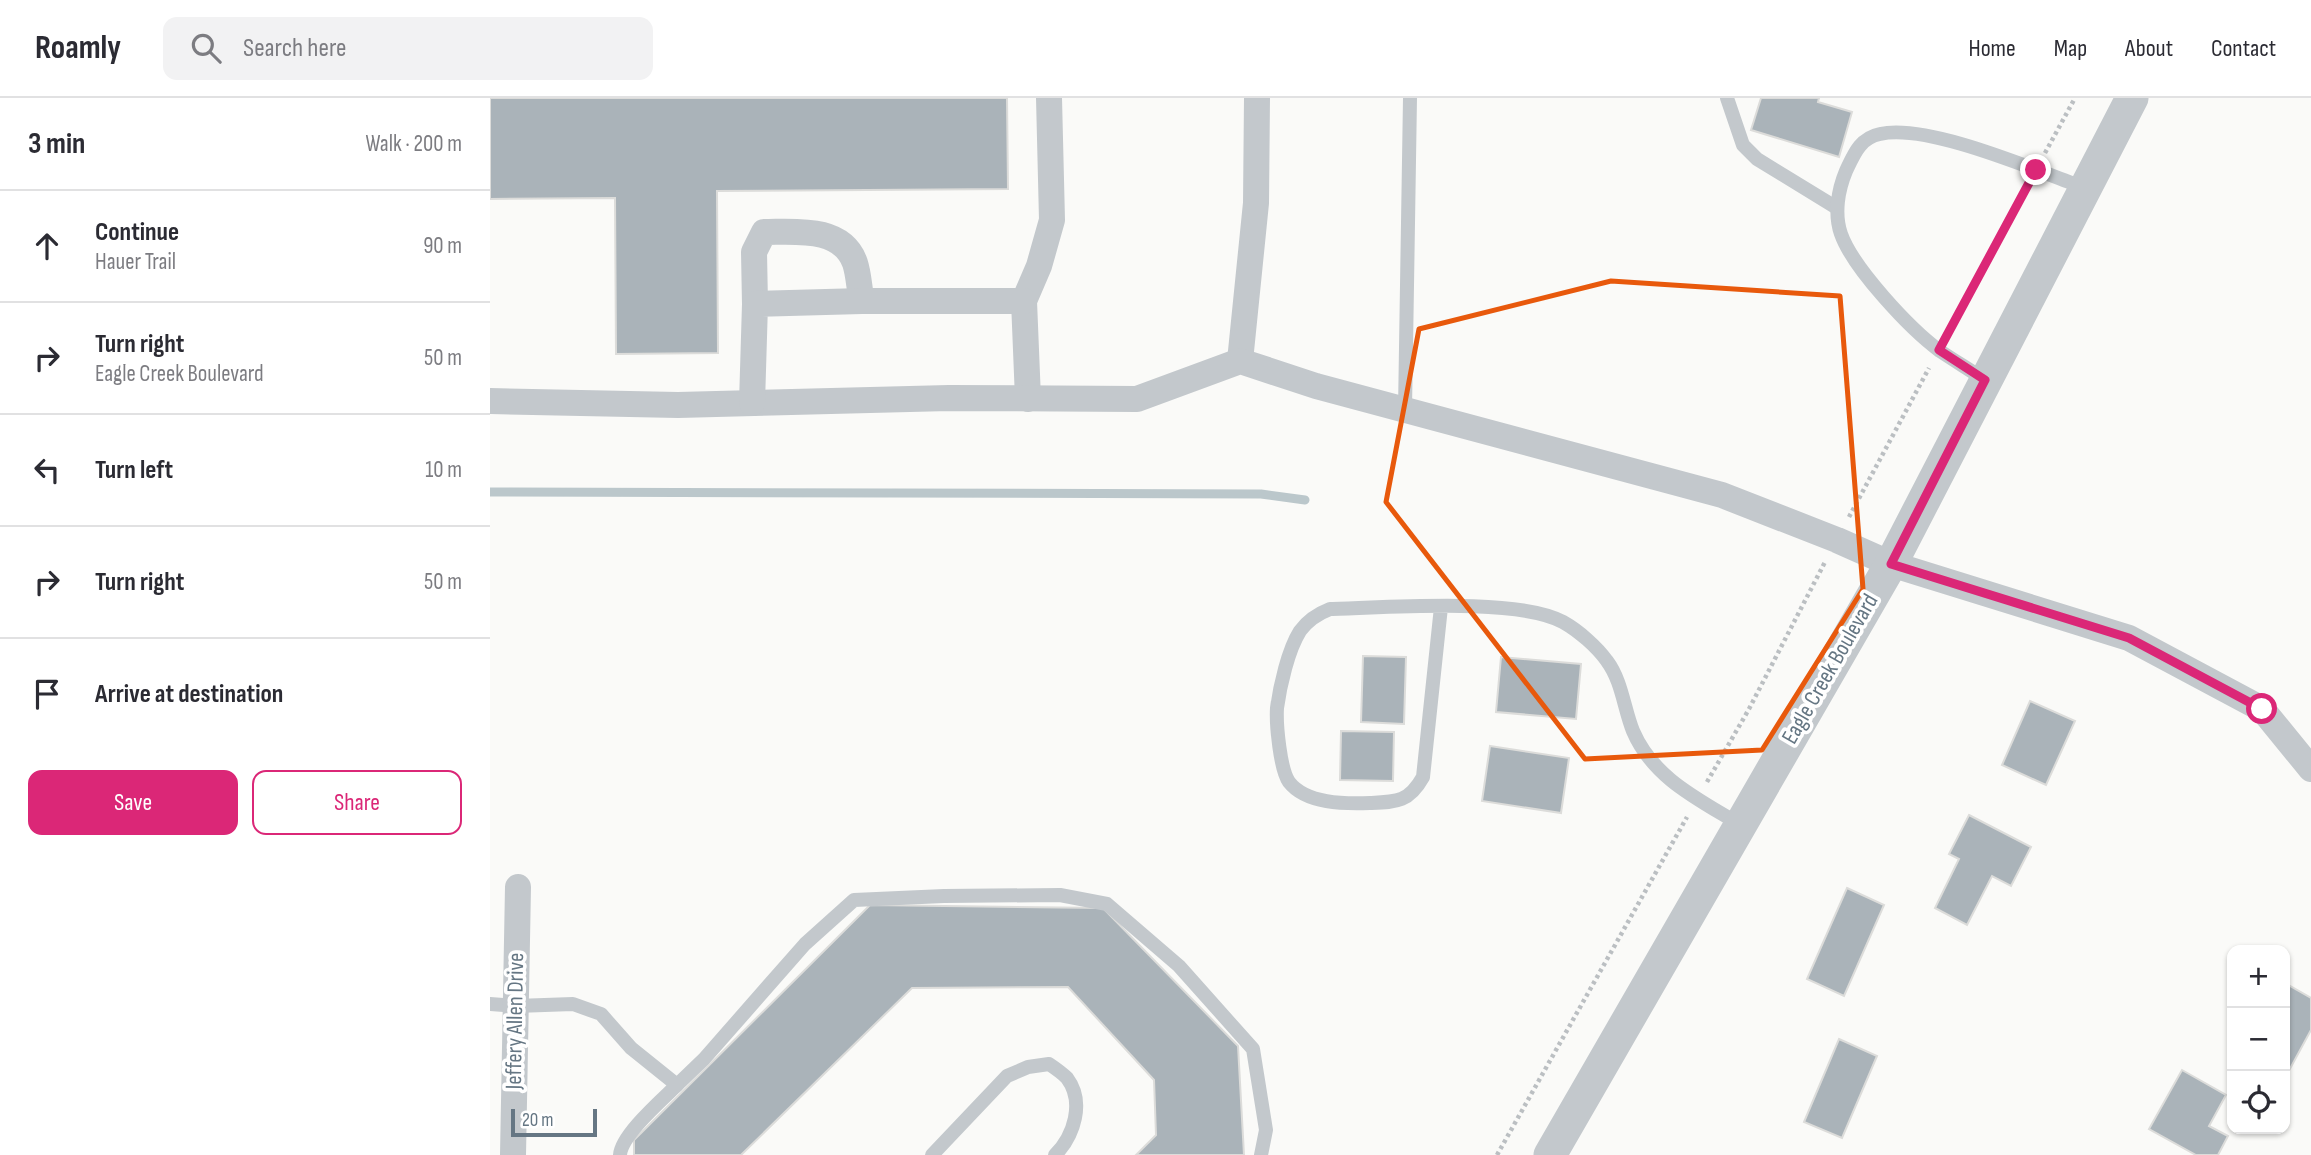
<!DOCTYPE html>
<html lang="en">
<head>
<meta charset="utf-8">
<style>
	:root { --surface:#fff; --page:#f2f2f3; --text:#2b2b33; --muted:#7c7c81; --line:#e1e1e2; --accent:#db2777 }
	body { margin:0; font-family:"Sofia Sans Condensed",sans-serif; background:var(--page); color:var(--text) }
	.controls { position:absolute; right:21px; bottom:21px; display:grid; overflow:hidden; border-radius:14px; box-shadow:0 2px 5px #0004 }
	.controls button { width:63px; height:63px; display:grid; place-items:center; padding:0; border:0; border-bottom:2px solid var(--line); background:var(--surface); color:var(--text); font:35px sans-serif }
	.scale { position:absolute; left:21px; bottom:18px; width:86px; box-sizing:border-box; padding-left:7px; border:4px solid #657683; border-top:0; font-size:19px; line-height:24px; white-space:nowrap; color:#657683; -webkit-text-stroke:5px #fff; paint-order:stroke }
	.stop { position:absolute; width:21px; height:21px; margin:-16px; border:5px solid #db2777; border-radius:50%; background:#fff }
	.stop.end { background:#db2777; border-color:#fff; box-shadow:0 2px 7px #0008 }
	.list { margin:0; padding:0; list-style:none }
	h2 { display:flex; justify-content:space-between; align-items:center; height:91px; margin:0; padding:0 28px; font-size:30px }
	h2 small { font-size:23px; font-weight:400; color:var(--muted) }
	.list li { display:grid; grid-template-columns:46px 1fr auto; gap:21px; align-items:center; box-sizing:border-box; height:112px; padding:0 28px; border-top:2px solid var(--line) }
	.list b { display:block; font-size:26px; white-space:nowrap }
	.list p { margin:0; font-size:23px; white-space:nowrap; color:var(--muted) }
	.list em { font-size:23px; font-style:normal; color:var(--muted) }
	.actions { display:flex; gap:14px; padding:21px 28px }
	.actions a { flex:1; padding:16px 0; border:2px solid var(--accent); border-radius:14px; text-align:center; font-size:24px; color:var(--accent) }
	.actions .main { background:var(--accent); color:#fff }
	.icon { flex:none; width:38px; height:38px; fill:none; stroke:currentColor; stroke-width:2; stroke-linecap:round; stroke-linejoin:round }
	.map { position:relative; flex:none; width:1821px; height:1057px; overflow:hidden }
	header { display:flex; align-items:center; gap:42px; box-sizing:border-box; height:98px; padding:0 35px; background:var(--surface); border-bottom:2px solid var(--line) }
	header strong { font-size:33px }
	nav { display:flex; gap:38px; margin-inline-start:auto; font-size:24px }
	.search { width:490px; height:63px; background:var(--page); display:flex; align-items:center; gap:18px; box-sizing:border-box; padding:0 24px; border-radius:14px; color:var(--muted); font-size:26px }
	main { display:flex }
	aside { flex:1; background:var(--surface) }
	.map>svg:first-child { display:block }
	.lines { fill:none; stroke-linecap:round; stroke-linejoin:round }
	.stream { stroke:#bbc7cb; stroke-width:9 }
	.building { fill:#aab3b9; stroke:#dcdcda; stroke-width:2 }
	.path { stroke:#bbbfc2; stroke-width:4.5; stroke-dasharray:3.5 3.5; stroke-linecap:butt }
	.service { stroke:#c3c8cc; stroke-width:14 }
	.minor { stroke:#c3c8cc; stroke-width:26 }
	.tertiary { stroke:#c3c8cc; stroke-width:33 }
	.route { stroke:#db2777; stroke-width:9 }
	.marked { fill:none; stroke:#e8590c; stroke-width:5; stroke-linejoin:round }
	.labels { text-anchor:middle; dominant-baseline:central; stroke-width:7; stroke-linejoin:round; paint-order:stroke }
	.street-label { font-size:23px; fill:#657683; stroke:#fff }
</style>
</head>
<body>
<header>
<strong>Roamly</strong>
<div class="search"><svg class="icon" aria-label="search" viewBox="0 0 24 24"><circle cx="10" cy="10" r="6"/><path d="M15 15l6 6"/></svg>Search here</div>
<nav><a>Home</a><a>Map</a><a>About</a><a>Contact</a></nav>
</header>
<main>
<aside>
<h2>3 min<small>Walk · 200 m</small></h2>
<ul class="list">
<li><svg class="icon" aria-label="ahead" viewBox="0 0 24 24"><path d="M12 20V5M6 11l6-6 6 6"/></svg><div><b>Continue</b><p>Hauer Trail</p></div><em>90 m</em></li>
<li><svg class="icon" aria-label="right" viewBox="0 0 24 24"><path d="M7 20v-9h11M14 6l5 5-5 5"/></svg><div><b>Turn right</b><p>Eagle Creek Boulevard</p></div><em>50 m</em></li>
<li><svg class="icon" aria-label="left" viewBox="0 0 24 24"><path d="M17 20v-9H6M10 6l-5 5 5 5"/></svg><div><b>Turn left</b></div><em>10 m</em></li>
<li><svg class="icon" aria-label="right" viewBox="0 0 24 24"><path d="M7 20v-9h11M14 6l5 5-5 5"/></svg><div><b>Turn right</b></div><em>50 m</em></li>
<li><svg class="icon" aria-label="arrive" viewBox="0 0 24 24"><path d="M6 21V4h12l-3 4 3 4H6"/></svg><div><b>Arrive at destination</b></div></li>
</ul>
<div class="actions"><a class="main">Save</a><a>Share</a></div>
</aside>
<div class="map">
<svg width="1821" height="1057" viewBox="0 0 1821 1057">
	<rect width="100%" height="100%" fill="#fafaf8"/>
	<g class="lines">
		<!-- stream -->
		<polyline class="stream" points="0,394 771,396 815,402"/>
	</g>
	<!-- building -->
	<g class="building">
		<polygon points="0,0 517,0 518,91 227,93 228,255 126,256 125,100 0,101"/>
		<polygon points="1271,0 1329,0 1328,4 1362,14 1349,59 1261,32"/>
		<polygon points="873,558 916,559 914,626 871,624"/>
		<polygon points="1011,559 1091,566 1086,621 1006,614"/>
		<polygon points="1540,603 1585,623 1556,687 1512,667"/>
		<polygon points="851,633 904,634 903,683 850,682"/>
		<polygon points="1000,648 1079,660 1071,715 992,703"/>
		<polygon points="1479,717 1541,749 1521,788 1502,778 1477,827 1445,810 1469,761 1459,756"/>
		<polygon points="1357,790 1394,807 1354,898 1317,881"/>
		<polygon points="380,807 613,810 748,948 754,1057 646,1057 666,1037 664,982 578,889 422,890 251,1057 144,1057 144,1042"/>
		<polygon points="1795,885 1821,900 1821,932 1795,980"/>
		<polygon points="1349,941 1387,958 1352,1040 1314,1024"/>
		<polygon points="1692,972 1736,997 1719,1028 1738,1038 1728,1057 1706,1057 1659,1031"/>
	</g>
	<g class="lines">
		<!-- path -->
		<g class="path">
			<polyline points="1555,55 1585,0"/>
			<polyline points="1459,234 1537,88"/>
			<polyline points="1359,419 1439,270"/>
			<polyline points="1217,684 1259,611 1335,464"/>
			<polyline points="1007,1057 1197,719"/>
		</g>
		<!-- service -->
		<g class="service">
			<polyline points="1237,0 1253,47 1267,61 1347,110"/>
			<path d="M1495,282C1480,272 1465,263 1450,253C1420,231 1363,170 1351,136C1344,116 1348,92 1356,73C1364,56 1370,40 1390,36C1438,25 1547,73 1595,90"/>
			<polyline points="915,312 920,0"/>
			<path d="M951,509L933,679C919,704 907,704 880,705C855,706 816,706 799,684C790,671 786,626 787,610C790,588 798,552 810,533C818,522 827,516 840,511C895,510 1027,499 1073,524C1089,533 1107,549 1117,563C1132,583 1134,611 1143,633C1163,680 1208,701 1249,726"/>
			<polyline points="0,906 26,908 83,906 111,916 141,950 187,987 214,961 315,846 364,802 454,798 570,797 617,806 689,868 763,951 776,1032 771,1057"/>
			<path d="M130,1057C131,1037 173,1001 187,987"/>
			<path d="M442,1057L517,978L538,969L559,966C565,970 572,975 577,980C595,1004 584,1038 565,1057"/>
		</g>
		<!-- minor -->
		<g class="minor">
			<path d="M265,206L264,154L274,134C305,134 352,128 365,165C369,177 369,191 372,203"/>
			<polyline points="750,263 766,105 767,0"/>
			<polyline points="538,301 534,203 549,168 562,122 559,0"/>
			<polyline points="0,303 188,307 459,300 647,301 750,263 826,288 1232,397 1347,442 1401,466 1639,540 1772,611 1821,671"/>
			<polyline points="262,305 265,206 372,203 534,203"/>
			<polyline points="23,1057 28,789"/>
		</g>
		<!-- tertiary -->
		<polyline class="tertiary" points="1060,1057 1401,466 1642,0"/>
	</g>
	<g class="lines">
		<!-- route -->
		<polyline class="route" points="1546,72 1449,252 1495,282 1401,466 1639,540 1772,611"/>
	</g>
	<!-- marked area -->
	<path class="marked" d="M1121,183L1350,198L1373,491L1272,652L1095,661L896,404L929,231Z"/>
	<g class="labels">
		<!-- street labels -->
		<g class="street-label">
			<text transform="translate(1340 571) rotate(-60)">Eagle Creek Boulevard</text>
			<text transform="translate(25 923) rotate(-89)">Jeffery Allen Drive</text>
		</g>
	</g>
</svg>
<div class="controls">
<button>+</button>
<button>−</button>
<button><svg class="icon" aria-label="locate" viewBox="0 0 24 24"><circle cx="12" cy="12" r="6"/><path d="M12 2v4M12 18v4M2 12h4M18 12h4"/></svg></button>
</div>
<div class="scale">20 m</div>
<div class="stop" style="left:1772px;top:611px"></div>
<div class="stop end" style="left:1546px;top:72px"></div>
</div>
</main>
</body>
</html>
